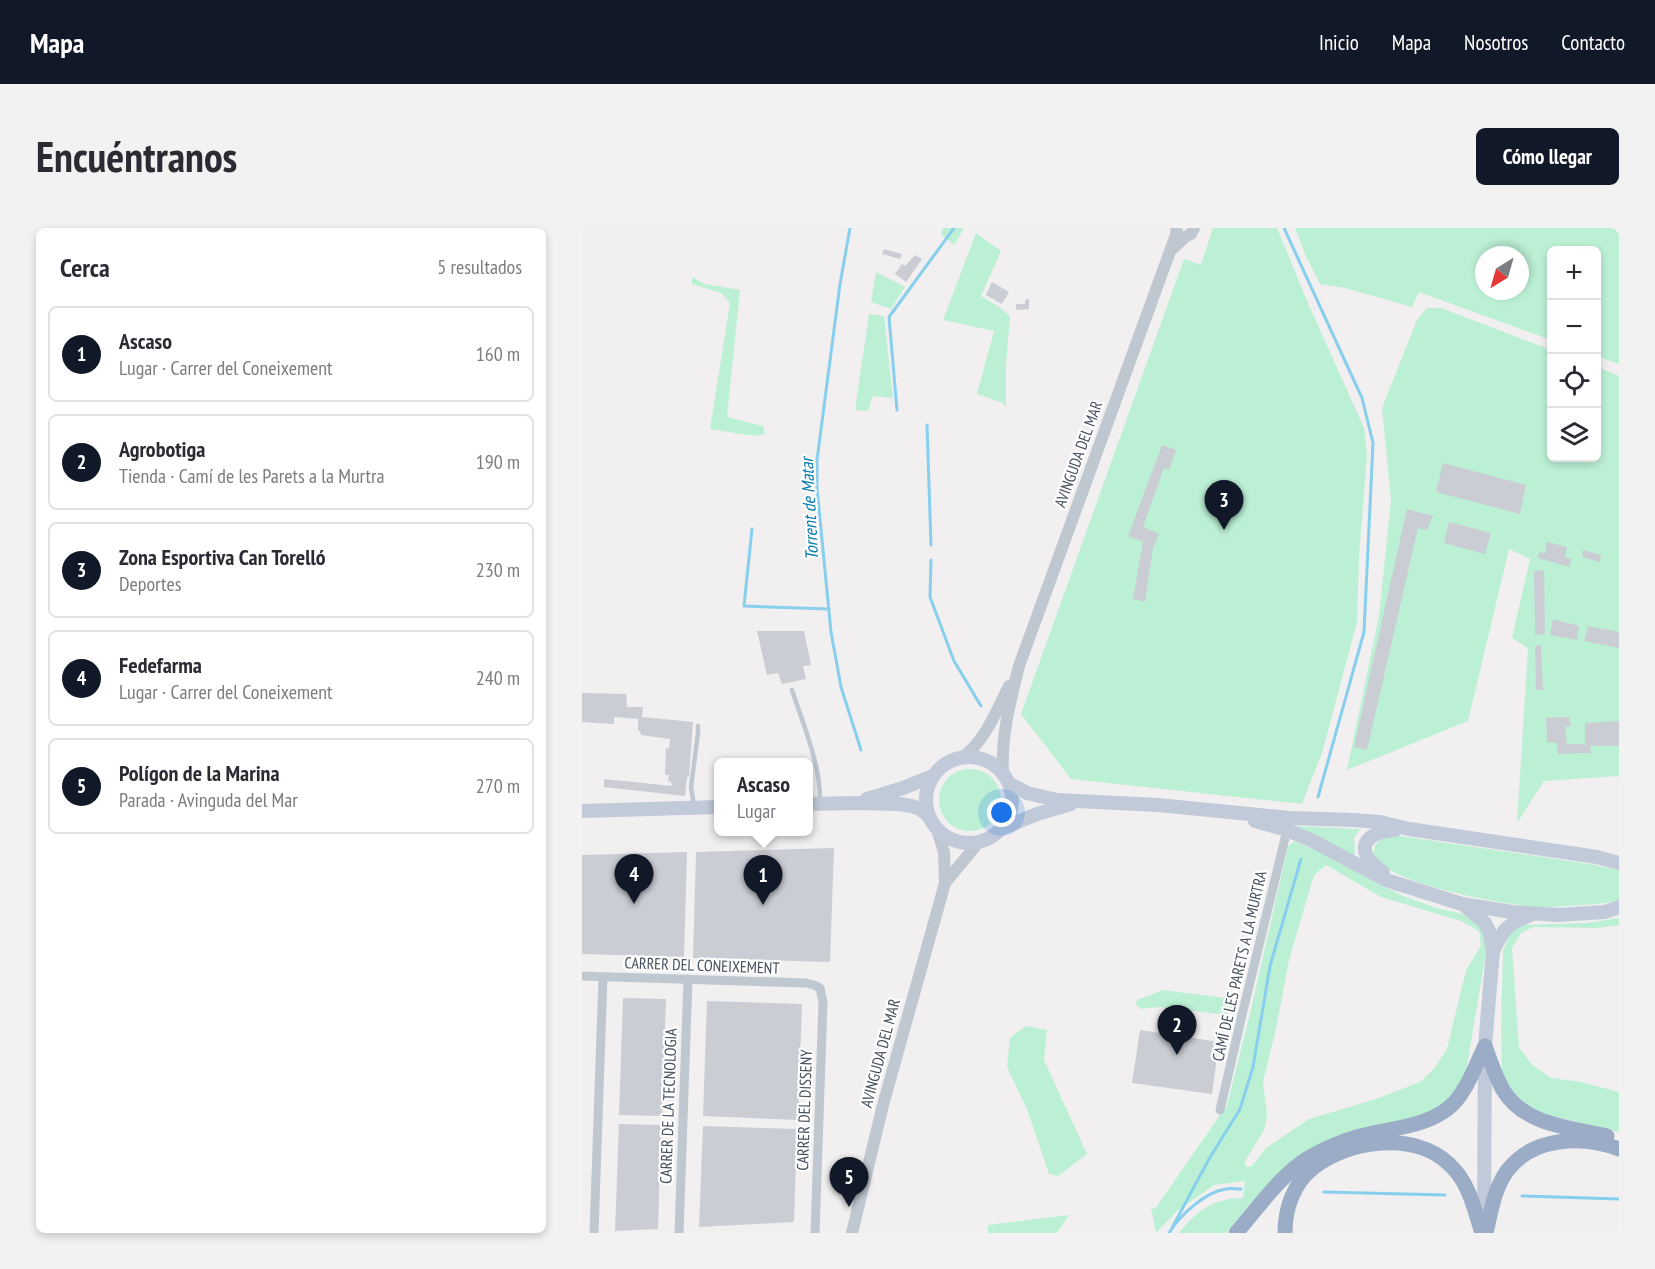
<!DOCTYPE html>
<html lang="es">
<head>
<meta charset="utf-8">
<style>
	:root { --surface:#fff; --page:#f2f2f3; --text:#2b2b33; --muted:#7c7c81; --line:#e1e1e2; --accent:#111827 }
	body { margin:0; font-family:"PT Sans Narrow",sans-serif; background:var(--page); color:var(--text) }
	.controls { position:absolute; right:18px; top:18px; display:grid; overflow:hidden; border-radius:9px; box-shadow:0 3px 9px #0003 }
	.controls button { width:54px; height:54px; display:grid; place-items:center; padding:0; border:0; border-bottom:2px solid var(--line); background:var(--surface); color:var(--text); font:30px sans-serif }
	.compass { position:absolute; left:893px; top:18px; width:54px; height:54px; border-radius:50%; background:var(--surface); box-shadow:0 3px 9px #0003; rotate:217deg }
	.you { position:absolute; left:420px; top:585px; width:21px; height:21px; margin:-15px; border:4px solid #fff; border-radius:50%; background:#1a73e8; box-shadow:0 0 0 9px #1a73e833 }
	.badge { display:grid; place-items:center; width:39px; height:39px; border-radius:50%; background:var(--accent); color:#fff; font-size:20px; font-weight:700 }
	.pin { position:absolute; translate:-50% -50px; filter:drop-shadow(0 2px 3px #0008) }
	.pin::after { content:''; position:absolute; top:32px; width:21px; height:18px; background:inherit; clip-path:polygon(0 0,100% 0,50% 100%) }
	.popup { position:absolute; left:132px; top:530px; width:99px; height:78px; box-sizing:border-box; display:grid; place-content:center; border-radius:9px; background:var(--surface); filter:drop-shadow(0 2px 4px #0005); font-size:20px; white-space:nowrap; color:var(--muted) }
	.popup b { font-size:22px; color:var(--text) }
	.popup::after { content:''; position:absolute; left:50%; top:100%; margin-left:-12px; border:12px solid transparent; border-top-color:var(--surface) }
	.list { margin:0; padding:0; list-style:none }
	h2 { display:flex; justify-content:space-between; align-items:center; height:78px; margin:0; padding:0 24px; font-size:26px }
	h2 small { font-size:20px; font-weight:400; color:var(--muted) }
	.list li { display:grid; grid-template-columns:39px 1fr auto; gap:18px; align-items:center; box-sizing:border-box; height:96px; margin:0 12px 12px; padding:0 12px; border:2px solid var(--line); border-radius:9px }
	.list b { display:block; font-size:22px; white-space:nowrap }
	.list p { margin:0; font-size:20px; white-space:nowrap; color:var(--muted) }
	.list em { font-size:20px; font-style:normal; color:var(--muted) }
	.icon { flex:none; width:33px; height:33px; fill:none; stroke:currentColor; stroke-width:2; stroke-linecap:round; stroke-linejoin:round }
	.map { position:relative; flex:none; width:1037px; height:1005px; overflow:hidden; border-radius:9px }
	header { display:flex; align-items:center; gap:36px; box-sizing:border-box; height:84px; padding:0 30px; background:var(--accent); color:#fff }
	header strong { font-size:28px }
	nav { display:flex; gap:33px; margin-inline-start:auto; font-size:21px }
	.intro { display:flex; align-items:center; justify-content:space-between; box-sizing:border-box; height:144px; padding:0 36px }
	h1 { margin:0; font-size:42px }
	.button { padding:15px 27px; border-radius:9px; background:var(--accent); color:#fff; font-size:21px; font-weight:700 }
	main { display:flex; gap:36px; padding:0 36px }
	aside { flex:1; background:var(--surface); border-radius:9px; box-shadow:0 3px 9px #0003 }
	.map>svg:first-child { display:block }
	.green { fill:#bcf0d5; fill-rule:evenodd }
	.lines { fill:none; stroke-linecap:round; stroke-linejoin:round }
	.stream { stroke:#88cfee; stroke-width:3 }
	.building { fill:#cbcdd4 }
	.service { stroke:#bfc8d1; stroke-width:4.5 }
	.minor { stroke:#bfc8d1; stroke-width:9 }
	.tertiary { stroke:#bfc8d1; stroke-width:12 }
	.secondary { stroke:#c1cad8; stroke-width:14 }
	.trunk { stroke:#9aacc6; stroke-width:15 }
	.labels { text-anchor:middle; dominant-baseline:central; stroke-width:4.5; stroke-linejoin:round; paint-order:stroke }
	.street-label { font-size:16px; fill:#46505d; stroke:#fff }
	.water-label { font-size:18px; font-style:italic; fill:#097bad; stroke:#fff }
</style>
</head>
<body>
<header>
<strong>Mapa</strong>
<nav><a>Inicio</a><a>Mapa</a><a>Nosotros</a><a>Contacto</a></nav>
</header>
<div class="intro"><h1>Encuéntranos</h1><a class="button">Cómo llegar</a></div>
<main>
<aside>
<h2>Cerca<small>5 resultados</small></h2>
<ul class="list">
<li><span class="badge">1</span><div><b>Ascaso</b><p>Lugar · Carrer del Coneixement</p></div><em>160 m</em></li>
<li><span class="badge">2</span><div><b>Agrobotiga</b><p>Tienda · Camí de les Parets a la Murtra</p></div><em>190 m</em></li>
<li><span class="badge">3</span><div><b>Zona Esportiva Can Torelló</b><p>Deportes</p></div><em>230 m</em></li>
<li><span class="badge">4</span><div><b>Fedefarma</b><p>Lugar · Carrer del Coneixement</p></div><em>240 m</em></li>
<li><span class="badge">5</span><div><b>Polígon de la Marina</b><p>Parada · Avinguda del Mar</p></div><em>270 m</em></li>
</ul>
</aside>
<div class="map">
<svg width="1037" height="1005" viewBox="0 0 1037 1005">
	<rect width="100%" height="100%" fill="#f1efef"/>
	<!-- green -->
	<g class="green">
		<polygon points="361,0 382,0 372,17 359,6"/>
		<polygon points="631,0 695,0 726,75 782,200 785,227 777,328 775,394 740,525 720,576 489,551 439,486 602,31 619,37"/>
		<path d="M713,0H1037V136L1015,128L1014,22H969V112L837,64L830,79L763,60L738,56L723,26ZM902,27H938V63H902Z"/>
		<polygon points="394,5 419,23 399,68 417,79 428,88 424,137 424,179 421,175 395,166 412,103 361,92"/>
		<polygon points="294,44 323,59 309,81 289,74"/>
		<polygon points="110,49 123,56 158,62 145,189 181,198 183,206 172,208 128,201 148,75 139,65 110,56"/>
		<polygon points="845,80 859,80 969,122 969,230 1014,230 1015,139 1037,148 1037,548 962,553 935,595 946,420 930,410 948,331 927,321 886,493 765,542 797,388 809,272 800,180 835,92"/>
		<polygon points="287,86 302,88 311,170 291,168 286,183 273,182"/>
		<circle cx="388" cy="572" r="31"/>
		<path d="M712,598L778,601L772,610L773,630C755,616 734,608 712,598Z"/>
		<path d="M806,608H818L1008,636L1037,642V672C1019,677 1000,677 982,678C973,679 963,680 954,679C927,677 794,655 792,624C791,616 799,611 806,608Z"/>
		<path d="M713,613L744,627L794,655L821,668L858,681L877,685L891,690L900,699L904,724L884,844L874,864L850,886L766,906L675,970L644,1005H597C614,983 632,970 661,970L663,953L632,957L594,984L574,1005L569,980L573,981L645,877L668,786L706,618ZM744,637L799,669L879,693L897,703L899,718L884,742L865,821L852,841L838,854L794,871L727,891L684,920L669,939L663,938V933L682,902L685,888L681,853L694,801L707,732L732,647Z"/>
		<polygon points="1037,690 1037,697 1016,700 951,699 939,705 930,720 937,819 950,837 969,850 999,854 1037,864 1037,904 953,884 929,863 920,846 919,803 921,724 928,705 941,697 1004,695"/>
		<polygon points="581,762 643,770 653,781 644,787 577,779 559,781 553,776 555,772"/>
		<polygon points="444,798 465,802 462,832 505,926 476,948 467,946 445,881 425,839 428,810"/>
		<polygon points="487,987 475,1005 406,1005 406,997"/>
	</g>
	<g class="lines">
		<!-- stream -->
		<g class="stream">
			<polyline points="268,0 258,56 235,232 235,260 249,404 259,459 279,522"/>
			<polyline points="702,0 780,170 791,215 782,404 736,569"/>
			<polyline points="315,182 307,89 372,0"/>
			<polyline points="345,197 349,317"/>
			<polyline points="170,301 162,378 247,381"/>
			<polyline points="349,332 348,369 372,433 399,478"/>
			<polyline points="742,964 863,967"/>
			<polyline points="940,968 1037,971"/>
			<polyline points="591,998 627,931 658,881 671,839 688,738 719,631"/>
			<path d="M587,1005C598,987 623,964 644,961C648,960 654,961 659,961"/>
		</g>
	</g>
	<!-- building -->
	<g class="building">
		<polygon points="302,21 320,26 318,31 300,26"/>
		<polygon points="333,27 340,31 324,54 313,46 320,36 323,38"/>
		<polygon points="410,54 427,64 420,76 404,67"/>
		<polygon points="447,71 447,81 434,82 434,76 443,76 443,72"/>
		<polygon points="580,217 594,222 587,242 582,240 561,299 577,306 571,320 563,374 551,371 561,314 546,308"/>
		<polygon points="861,235 944,257 938,286 854,264"/>
		<polygon points="825,281 851,288 845,302 836,300 785,522 772,519"/>
		<polygon points="867,294 909,305 903,326 862,315"/>
		<polygon points="965,314 985,319 983,329 989,331 988,339 956,330 957,324 963,325"/>
		<polygon points="1001,322 1019,327 1018,334 1000,329"/>
		<polygon points="962,342 963,406 953,407 952,343"/>
		<polygon points="971,391 997,398 995,412 968,407"/>
		<polygon points="1006,398 1037,404 1037,420 1002,413"/>
		<polygon points="175,403 222,403 229,437 221,438 224,451 200,456 196,445 185,447"/>
		<polygon points="959,417 961,462 954,462 953,418"/>
		<polygon points="0,465 44,466 45,479 61,479 60,489 111,494 107,549 105,549 103,568 22,559 22,551 90,558 89,554 86,553 87,547 83,547 84,520 87,521 88,511 59,507 58,503 56,503 56,491 32,489 32,496 0,494"/>
		<polygon points="987,489 989,498 983,499 985,516 1003,516 1003,495 1037,493 1037,518 1008,518 1009,525 976,526 975,515 965,514 964,490"/>
		<polygon points="252,620 248,734 111,730 114,624"/>
		<polygon points="105,624 102,729 0,726 0,627"/>
		<polygon points="41,770 84,771 80,888 37,887"/>
		<polygon points="125,773 220,776 216,892 121,888"/>
		<polygon points="558,802 637,814 630,866 550,855"/>
		<polygon points="37,896 79,897 76,1001 33,1003"/>
		<polygon points="121,898 215,901 212,994 117,999"/>
	</g>
	<g class="lines">
		<!-- service -->
		<g class="service">
			<path d="M210,462C221,496 239,538 238,573"/>
			<polyline points="112,577 109,559 116,505 116,498"/>
		</g>
		<!-- minor -->
		<g class="minor">
			<polyline points="0,748 224,755 232,757 238,760 241,774 233,1005"/>
			<polyline points="638,882 660,787 705,602"/>
			<polyline points="12,1005 21,749"/>
			<polyline points="97,1005 106,751"/>
		</g>
		<!-- tertiary -->
		<g class="tertiary">
			<polyline points="590,21 603,9 609,6 612,0"/>
			<path d="M381,529C403,513 415,482 427,458"/>
			<path d="M421,544C419,508 428,474 437,438L595,4L594,0"/>
			<polyline points="363,655 396,615"/>
			<polyline points="270,1005 301,877 363,655 362,624 355,601"/>
		</g>
		<!-- secondary -->
		<g class="secondary">
			<circle cx="387" cy="572" r="43"/>
			<polyline points="428,556 445,565 475,572 576,577 708,590 771,592 798,594 827,601 1015,629 1037,635"/>
			<polyline points="285,571 321,560 351,548"/>
			<polyline points="226,576 274,575 317,576 330,578 338,581 347,588"/>
			<polyline points="0,583 136,579"/>
			<polyline points="673,593 705,602 729,612 804,652 880,676 930,684 976,687 1023,684 1037,679"/>
			<polyline points="421,600 455,586 489,576"/>
			<path d="M801,644C772,625 779,604 813,602"/>
			<polyline points="884,679 903,695 907,703 911,723 903,818 902,998"/>
			<path d="M911,723C922,700 925,696 949,687"/>
		</g>
		<!-- trunk -->
		<g class="trunk">
			<path d="M903,818C908,832 913,848 921,862C943,898 988,899 1025,908"/>
			<path d="M654,1005C677,979 698,947 728,929C744,920 760,913 778,908C809,900 849,899 872,875C886,860 894,836 903,818"/>
			<path d="M703,1005C703,981 711,956 731,940C766,912 832,903 867,936C887,954 892,980 900,1005"/>
			<path d="M904,1005C909,984 912,961 925,943C950,909 1000,907 1037,921"/>
		</g>
	</g>
	<g class="labels">
		<!-- street labels -->
		<g class="street-label">
			<text transform="translate(496 226) rotate(-70)">AVINGUDA DEL MAR</text>
			<text transform="translate(120 737) rotate(2)">CARRER DEL CONEIXEMENT</text>
			<text transform="translate(657 738) rotate(-77)">CAMÍ DE LES PARETS A LA MURTRA</text>
			<text transform="translate(298 825) rotate(-75)">AVINGUDA DEL MAR</text>
			<text transform="translate(86 878) rotate(-88)">CARRER DE LA TECNOLOGIA</text>
			<text transform="translate(222 882) rotate(-88)">CARRER DEL DISSENY</text>
		</g>
		<!-- water labels -->
		<g class="water-label">
			<text transform="translate(227 281) rotate(-93)">Torrent de Matar</text>
		</g>
	</g>
</svg>
<div class="controls">
<button>+</button>
<button>−</button>
<button><svg class="icon" aria-label="locate" viewBox="0 0 24 24"><circle cx="12" cy="12" r="6"/><path d="M12 2v4M12 18v4M2 12h4M18 12h4"/></svg></button>
<button><svg class="icon" aria-label="layers" viewBox="0 0 24 24"><path d="M12 4l9 5-9 5-9-5zM3 14l9 5 9-5"/></svg></button>
</div>
<svg class="compass" viewBox="-18 -18 36 36"><path d="M0-13l5 13h-10z" fill="#e53935"/><path d="M0 13l5-13h-10z" fill="#7c7c81"/></svg>
<div class="you"></div>
<div class="pin badge" style="left:181px;top:677px">1</div>
<div class="popup"><b>Ascaso</b>Lugar</div>
<div class="pin badge" style="left:595px;top:827px">2</div>
<div class="pin badge" style="left:642px;top:302px">3</div>
<div class="pin badge" style="left:52px;top:676px">4</div>
<div class="pin badge" style="left:267px;top:979px">5</div>
</div>
</main>
</body>
</html>
